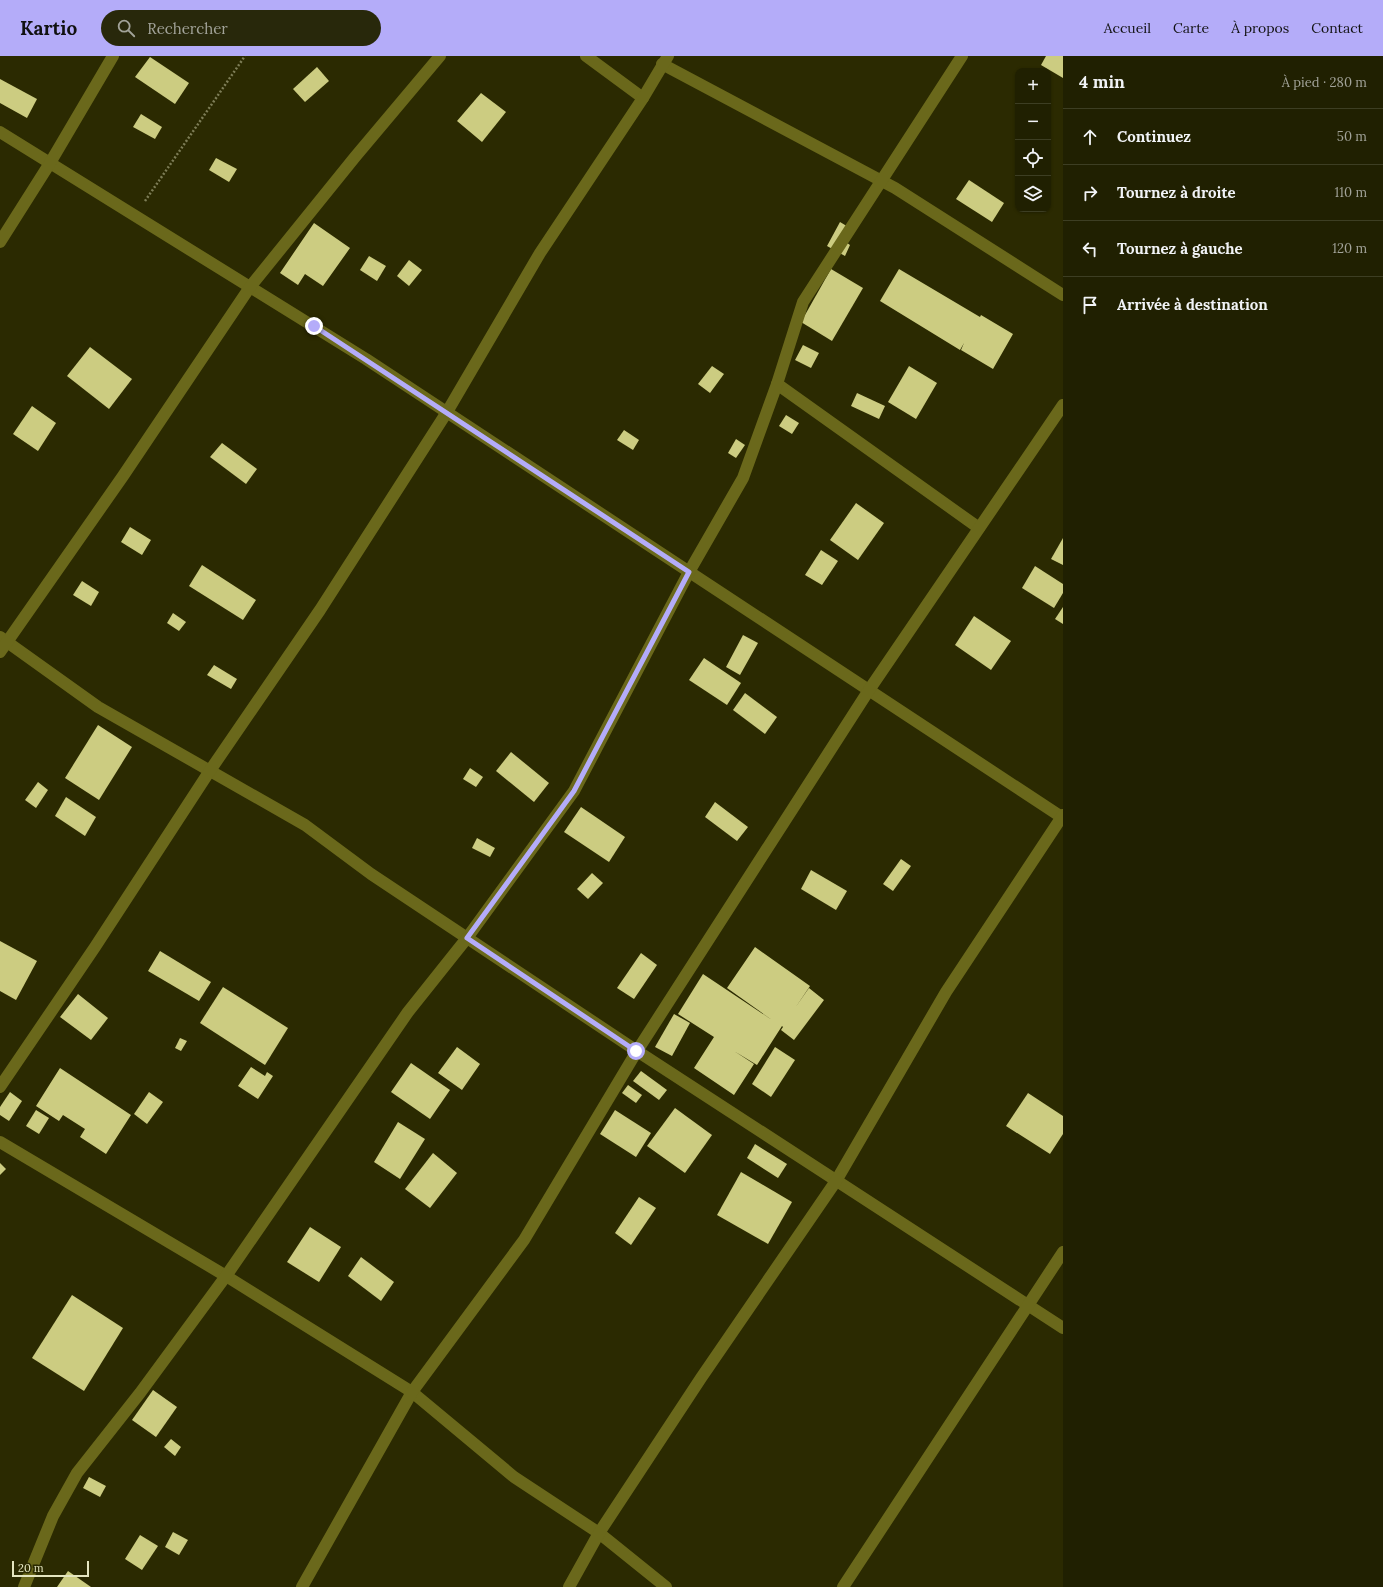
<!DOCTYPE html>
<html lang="fr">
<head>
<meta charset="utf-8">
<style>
	:root { --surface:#202001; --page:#28280b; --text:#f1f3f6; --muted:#a2a399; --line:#3d3e23; --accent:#b4acf9 }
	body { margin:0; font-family:Lora,serif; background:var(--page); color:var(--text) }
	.controls { position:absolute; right:12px; top:12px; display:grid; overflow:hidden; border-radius:8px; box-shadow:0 1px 3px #0004 }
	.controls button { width:36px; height:36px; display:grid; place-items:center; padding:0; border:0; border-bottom:1px solid var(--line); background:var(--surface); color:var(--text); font:20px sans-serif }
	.scale { position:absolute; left:12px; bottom:10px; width:77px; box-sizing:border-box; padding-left:4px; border:2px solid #e4e5c0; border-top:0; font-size:11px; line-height:14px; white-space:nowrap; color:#e4e5c0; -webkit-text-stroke:3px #2b2a01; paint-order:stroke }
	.stop { position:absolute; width:12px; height:12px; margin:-9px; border:3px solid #b4acf9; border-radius:50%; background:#fff }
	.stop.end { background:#b4acf9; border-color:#fff; box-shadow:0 1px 4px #0008 }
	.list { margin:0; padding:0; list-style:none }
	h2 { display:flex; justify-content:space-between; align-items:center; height:52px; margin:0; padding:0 16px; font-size:17px }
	h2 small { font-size:13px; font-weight:400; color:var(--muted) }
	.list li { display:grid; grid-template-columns:26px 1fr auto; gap:12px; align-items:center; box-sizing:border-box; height:56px; padding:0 16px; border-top:1px solid var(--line) }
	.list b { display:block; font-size:15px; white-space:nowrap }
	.list em { font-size:13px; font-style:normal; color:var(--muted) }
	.icon { flex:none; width:22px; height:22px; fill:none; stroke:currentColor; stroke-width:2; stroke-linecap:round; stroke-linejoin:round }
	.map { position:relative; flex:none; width:1063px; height:1531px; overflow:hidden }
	header { display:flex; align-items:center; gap:24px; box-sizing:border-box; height:56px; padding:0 20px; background:var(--accent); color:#111 }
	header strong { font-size:19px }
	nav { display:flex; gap:22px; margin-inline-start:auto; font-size:14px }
	.search { width:280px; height:36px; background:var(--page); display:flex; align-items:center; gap:10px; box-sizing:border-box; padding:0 14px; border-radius:22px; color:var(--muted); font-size:15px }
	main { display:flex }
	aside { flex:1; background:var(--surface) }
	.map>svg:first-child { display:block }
	.building { fill:#cccc81 }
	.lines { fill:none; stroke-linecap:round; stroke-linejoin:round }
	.path { stroke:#7d7d56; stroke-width:2.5; stroke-dasharray:2 2; stroke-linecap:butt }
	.minor { stroke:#6a681b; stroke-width:12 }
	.route { stroke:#b4acf9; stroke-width:5 }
</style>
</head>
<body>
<header>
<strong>Kartio</strong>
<div class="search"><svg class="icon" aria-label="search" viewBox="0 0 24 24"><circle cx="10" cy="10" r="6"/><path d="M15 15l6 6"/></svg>Rechercher</div>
<nav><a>Accueil</a><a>Carte</a><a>À propos</a><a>Contact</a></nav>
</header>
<main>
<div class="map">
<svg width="1063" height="1531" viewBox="0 0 1063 1531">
	<rect width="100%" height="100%" fill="#2b2a01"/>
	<!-- building -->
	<g class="building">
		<polygon points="1046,0 1063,0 1063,22 1041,9"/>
		<polygon points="150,1 189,27 175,48 135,21"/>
		<polygon points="317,11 329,25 305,46 293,33"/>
		<polygon points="0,23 37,43 27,62 0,47"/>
		<polygon points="481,37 506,56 482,86 457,65"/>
		<polygon points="141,58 162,71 155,83 133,71"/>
		<polygon points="216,102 237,113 229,126 209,114"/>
		<polygon points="969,124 1004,147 992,166 956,143"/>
		<polygon points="840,166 850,172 843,184 850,189 845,200 827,190"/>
		<polygon points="314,167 350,192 323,230 305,218 298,229 280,217"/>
		<polygon points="369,200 386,210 377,225 360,214"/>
		<polygon points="409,204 422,214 409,230 397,220"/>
		<polygon points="831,213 863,232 832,285 801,266"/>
		<polygon points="899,213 980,261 981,259 1013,278 993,313 961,294 964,287 960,294 880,245"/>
		<polygon points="803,289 819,297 811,312 795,304"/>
		<polygon points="90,291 132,323 109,353 67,320"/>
		<polygon points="712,310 724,318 710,337 698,328"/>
		<polygon points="909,310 937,327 916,363 888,346"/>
		<polygon points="857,337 885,350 879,363 851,350"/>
		<polygon points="32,350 56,367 38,395 13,378"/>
		<polygon points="786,359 799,367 792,378 779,370"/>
		<polygon points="624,374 639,384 633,394 617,384"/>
		<polygon points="736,383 745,389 736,402 728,397"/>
		<polygon points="222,387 257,413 246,428 210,401"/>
		<polygon points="856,447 884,467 858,504 830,484"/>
		<polygon points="130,471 151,484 142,499 121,486"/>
		<polygon points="1063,482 1063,509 1051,503"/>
		<polygon points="821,494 838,505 822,529 805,519"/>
		<polygon points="202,509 256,544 243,564 189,530"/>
		<polygon points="1035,510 1063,528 1063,537 1054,552 1022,532"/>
		<polygon points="82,525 99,536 91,550 73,539"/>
		<polygon points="1063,551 1063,568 1055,563"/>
		<polygon points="173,557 186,566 179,575 167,567"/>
		<polygon points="974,560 1011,585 991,614 955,589"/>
		<polygon points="743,579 758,587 740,619 726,611"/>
		<polygon points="704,602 741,627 727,649 689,624"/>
		<polygon points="214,609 237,623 231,633 207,619"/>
		<polygon points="745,637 777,661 765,678 733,654"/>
		<polygon points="98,669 132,691 99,744 65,722"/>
		<polygon points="511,696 549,727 534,746 496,715"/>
		<polygon points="470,712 483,721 476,731 463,723"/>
		<polygon points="38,726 48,734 36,752 25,744"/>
		<polygon points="66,741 96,761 85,780 55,760"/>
		<polygon points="715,746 748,771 737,785 705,761"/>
		<polygon points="581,751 625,781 609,806 564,776"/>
		<polygon points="477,782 495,792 490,801 472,792"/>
		<polygon points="901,803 911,810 893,835 883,828"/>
		<polygon points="811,814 847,835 836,854 801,833"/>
		<polygon points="592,817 603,827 588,843 577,833"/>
		<polygon points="0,885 37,905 16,944 0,935"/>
		<polygon points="755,891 810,930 795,952 809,932 824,944 794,984 781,974 783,971 782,970 757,1009 734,995 754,1008 734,1039 694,1012 714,981 678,958 703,918 772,964 727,932"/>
		<polygon points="160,895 211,926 199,945 148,915"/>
		<polygon points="641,897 657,909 634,943 617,932"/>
		<polygon points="223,931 288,972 265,1009 200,967"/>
		<polygon points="78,938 108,962 91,984 60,961"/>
		<polygon points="674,958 690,967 672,1000 655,991"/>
		<polygon points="180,982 187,985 181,995 175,992"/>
		<polygon points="457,991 480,1008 462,1034 438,1017"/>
		<polygon points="775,991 795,1004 771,1041 752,1028"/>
		<polygon points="411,1007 450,1034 430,1063 391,1036"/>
		<polygon points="251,1011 265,1020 267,1016 273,1020 258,1043 238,1030"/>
		<polygon points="60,1012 131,1059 106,1098 80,1081 85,1073 63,1059 59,1065 36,1050"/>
		<polygon points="641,1015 667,1034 659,1044 633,1025"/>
		<polygon points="628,1029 642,1039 636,1047 622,1037"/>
		<polygon points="10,1036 22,1045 9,1065 0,1059 0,1051"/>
		<polygon points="149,1036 163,1046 147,1068 134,1058"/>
		<polygon points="1028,1037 1063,1060 1063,1078 1050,1098 1006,1070"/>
		<polygon points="675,1052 712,1079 685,1117 647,1090"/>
		<polygon points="36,1054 49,1062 39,1078 26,1070"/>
		<polygon points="615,1054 651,1077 636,1101 600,1078"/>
		<polygon points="398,1066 425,1083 400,1123 374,1106"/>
		<polygon points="755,1088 787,1108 778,1122 747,1102"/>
		<polygon points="433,1097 457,1117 430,1152 405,1133"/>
		<polygon points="0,1107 6,1113 0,1119"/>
		<polygon points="741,1116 792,1146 768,1188 717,1159"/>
		<polygon points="639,1141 656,1152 631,1189 615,1177"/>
		<polygon points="310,1171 341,1191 319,1226 287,1206"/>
		<polygon points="361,1201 394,1226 381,1245 348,1220"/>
		<polygon points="72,1239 123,1272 84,1335 32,1302"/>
		<polygon points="153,1334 177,1351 156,1381 132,1364"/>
		<polygon points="171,1383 181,1391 175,1400 164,1391"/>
		<polygon points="89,1421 106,1430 100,1441 83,1432"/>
		<polygon points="173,1476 188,1484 179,1499 165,1491"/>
		<polygon points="140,1479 158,1490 142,1514 125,1503"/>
		<polygon points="68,1515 91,1531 57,1531"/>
	</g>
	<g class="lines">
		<!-- path -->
		<polyline class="path" points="145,145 245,0"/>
		<!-- minor -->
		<g class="minor">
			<polyline points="586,0 643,42"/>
			<polyline points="662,8 895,132 1063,239"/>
			<polyline points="0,76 366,303 1063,762"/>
			<polyline points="0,186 50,107 113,0"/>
			<polyline points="777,328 979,472"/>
			<polyline points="0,581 98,651 305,769 371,818 637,995 1063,1272"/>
			<polyline points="0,596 123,420 250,231 355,101 440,0"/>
			<polyline points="0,1031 95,891 209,716 320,554 447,356 540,197 643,42 668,0"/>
			<polyline points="0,1086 226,1220 412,1336 514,1421 599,1477 666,1531"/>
			<polyline points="24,1531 53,1460 77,1417 140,1337 226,1220 408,956 467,882 574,735 689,516 743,422 777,328 803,246 962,0"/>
			<polyline points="302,1531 412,1336 524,1184 637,995 869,634 1063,349"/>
			<polyline points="569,1531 599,1477 701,1322 836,1125 946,936 1063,759"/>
			<polyline points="843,1531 1063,1196"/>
		</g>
	</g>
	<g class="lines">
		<!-- route -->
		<polyline class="route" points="314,270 689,516 574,735 467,882 636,995"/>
	</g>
</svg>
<div class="controls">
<button>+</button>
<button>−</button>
<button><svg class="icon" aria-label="locate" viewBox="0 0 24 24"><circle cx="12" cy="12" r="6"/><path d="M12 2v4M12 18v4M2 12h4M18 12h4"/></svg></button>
<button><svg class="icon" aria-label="layers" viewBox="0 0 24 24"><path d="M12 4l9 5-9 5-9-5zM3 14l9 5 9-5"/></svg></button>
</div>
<div class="scale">20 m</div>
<div class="stop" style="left:636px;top:995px"></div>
<div class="stop end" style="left:314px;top:270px"></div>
</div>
<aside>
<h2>4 min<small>À pied · 280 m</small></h2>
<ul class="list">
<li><svg class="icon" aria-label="ahead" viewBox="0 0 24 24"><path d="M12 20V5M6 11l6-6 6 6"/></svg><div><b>Continuez</b></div><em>50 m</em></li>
<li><svg class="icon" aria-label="right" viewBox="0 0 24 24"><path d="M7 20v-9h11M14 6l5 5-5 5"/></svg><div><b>Tournez à droite</b></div><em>110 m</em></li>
<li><svg class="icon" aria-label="left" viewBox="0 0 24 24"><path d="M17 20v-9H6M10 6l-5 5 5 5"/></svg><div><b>Tournez à gauche</b></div><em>120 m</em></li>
<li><svg class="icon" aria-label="arrive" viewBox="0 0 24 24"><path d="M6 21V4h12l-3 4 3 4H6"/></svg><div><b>Arrivée à destination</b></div></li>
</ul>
</aside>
</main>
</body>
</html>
